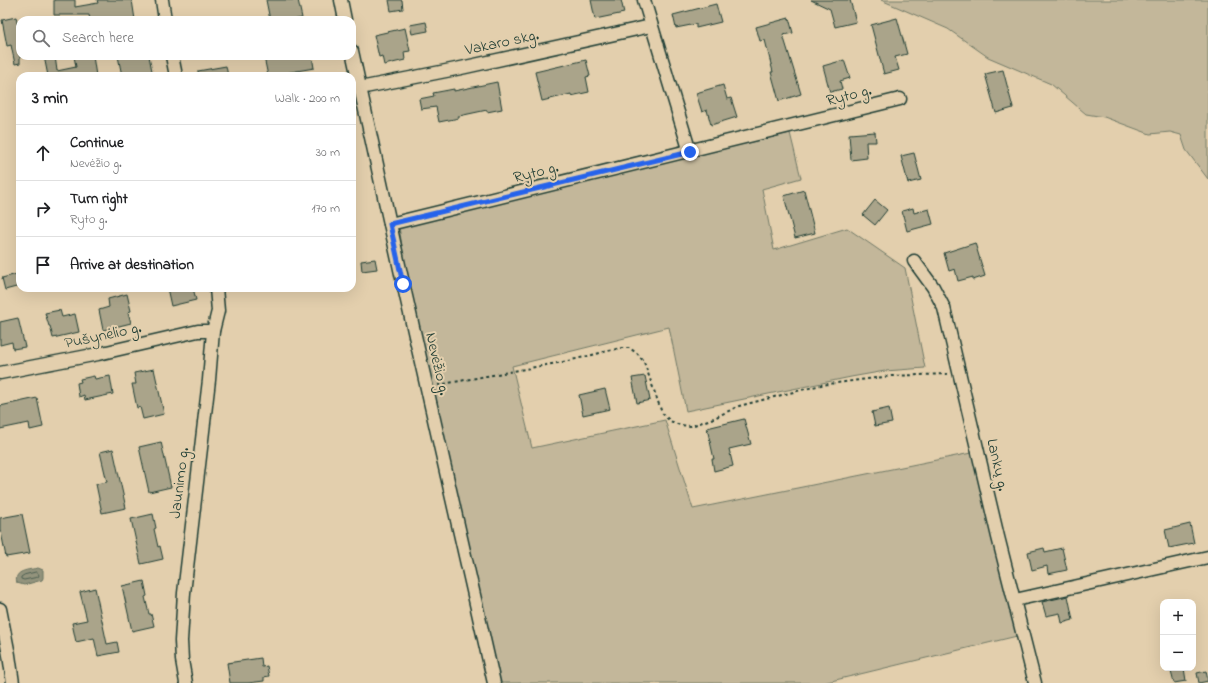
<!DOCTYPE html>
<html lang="en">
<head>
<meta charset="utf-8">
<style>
	:root { --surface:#fff; --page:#f2f2f2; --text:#202124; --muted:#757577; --line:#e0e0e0 }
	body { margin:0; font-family:"Indie Flower",sans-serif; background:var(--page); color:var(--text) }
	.controls { position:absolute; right:12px; bottom:12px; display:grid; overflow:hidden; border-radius:8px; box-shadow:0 4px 16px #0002 }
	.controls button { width:36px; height:36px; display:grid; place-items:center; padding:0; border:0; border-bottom:1px solid var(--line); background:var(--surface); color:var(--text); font:20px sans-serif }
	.stop { position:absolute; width:12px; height:12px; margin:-9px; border:3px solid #2563eb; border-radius:50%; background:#fff }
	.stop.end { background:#2563eb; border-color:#fff; box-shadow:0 1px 4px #0008 }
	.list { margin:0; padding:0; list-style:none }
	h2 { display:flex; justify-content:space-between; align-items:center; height:52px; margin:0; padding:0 16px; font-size:17px }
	h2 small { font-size:13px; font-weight:400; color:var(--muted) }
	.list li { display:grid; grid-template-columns:26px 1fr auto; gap:12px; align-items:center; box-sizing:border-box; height:56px; padding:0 16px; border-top:1px solid var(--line) }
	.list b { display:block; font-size:15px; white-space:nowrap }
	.list p { margin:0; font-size:13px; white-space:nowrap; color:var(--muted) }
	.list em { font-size:13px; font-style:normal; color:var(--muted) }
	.icon { flex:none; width:22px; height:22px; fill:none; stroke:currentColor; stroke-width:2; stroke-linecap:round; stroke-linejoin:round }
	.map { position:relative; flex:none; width:1208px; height:683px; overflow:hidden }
	.search { position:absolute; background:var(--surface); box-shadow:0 4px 16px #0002; left:16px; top:16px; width:340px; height:44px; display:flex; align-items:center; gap:10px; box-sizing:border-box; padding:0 14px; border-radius:12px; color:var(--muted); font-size:15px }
	.panel { position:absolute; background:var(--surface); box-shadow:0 4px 16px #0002; left:16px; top:72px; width:340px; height:220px; border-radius:12px }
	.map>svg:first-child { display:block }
	.green { fill:#c3b79a; stroke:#717a67 }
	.water { fill:#93937c; stroke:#65715f }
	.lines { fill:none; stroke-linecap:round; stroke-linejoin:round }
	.shore { stroke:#4d5f51; stroke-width:1 }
	.building { fill:#aaa48a; stroke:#1f3d34 }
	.street-casing { stroke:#1f3d34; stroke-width:15 }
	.path { stroke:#1f3d34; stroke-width:2; stroke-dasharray:3 3; stroke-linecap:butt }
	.street { stroke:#e3cfad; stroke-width:12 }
	.route { stroke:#2563eb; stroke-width:5 }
	.labels { text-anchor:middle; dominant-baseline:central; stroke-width:4; stroke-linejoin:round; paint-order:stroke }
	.street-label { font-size:16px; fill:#1f3d34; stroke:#e3cfad }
</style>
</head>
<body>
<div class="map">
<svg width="1208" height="683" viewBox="0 0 1208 683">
	<rect width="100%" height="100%" fill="#e3cfad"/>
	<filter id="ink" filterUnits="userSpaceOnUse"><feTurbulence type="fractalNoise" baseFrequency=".025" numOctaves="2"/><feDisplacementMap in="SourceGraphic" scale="8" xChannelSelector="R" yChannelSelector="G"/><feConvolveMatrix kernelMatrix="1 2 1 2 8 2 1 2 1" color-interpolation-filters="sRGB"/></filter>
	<g filter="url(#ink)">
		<!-- green -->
		<g class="green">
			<polygon points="881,0 1208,0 1208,179 1186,150 1181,135 1170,132 1150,134 1104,117 1086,114 1051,84 988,57 948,29"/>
			<polygon points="790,133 801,178 762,189 774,250 847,228 905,268 925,368 885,371 851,377 686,411 669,327 512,366 532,448 665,420 693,509 981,451 998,556 1017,636 823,683 494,683 407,281 399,226"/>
		</g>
		<!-- water -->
		<path class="water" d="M38,568L43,570V578L42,580L24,585L17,583C13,570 29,570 38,568Z"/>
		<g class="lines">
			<!-- shore -->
			<polygon class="shore" points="37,572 39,575 38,577 24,580 21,579 21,577 24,575"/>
		</g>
		<!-- building -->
		<g class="building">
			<polygon points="54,0 75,0 75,7 98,3 97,0 132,0 135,20 90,20 89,15 54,15"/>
			<polygon points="266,0 298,0 302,18 293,20 270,20"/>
			<polygon points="389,0 402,0 403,9 391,11"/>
			<polygon points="591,0 621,0 624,13 595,19"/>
			<polygon points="811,0 850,0 856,22 835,27 830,9"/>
			<polygon points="716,4 721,22 696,28 696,24 676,28 673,15"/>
			<polygon points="16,17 20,37 20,63 15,64 11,45 7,46 2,20"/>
			<polygon points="789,18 793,33 783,35 801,94 779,101 771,72 773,72 765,40 760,41 756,27"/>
			<polygon points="897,18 907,54 895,57 899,70 884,74 871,25"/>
			<polygon points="426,22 428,31 412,34 410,25"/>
			<polygon points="405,28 410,51 404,52 405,60 384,65 382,56 379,57 374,35"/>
			<polygon points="44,56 55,56 57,71 76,67 74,56 93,56 96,76 48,76"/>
			<polygon points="118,56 149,56 153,76 122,76"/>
			<polygon points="271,56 312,56 314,68 268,76 264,57"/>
			<polygon points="586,60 590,76 586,77 589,92 571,96 571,94 542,101 535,72"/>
			<polygon points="844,60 850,78 840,81 842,89 830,92 823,66"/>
			<polygon points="226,66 228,76 198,76 198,71"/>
			<polygon points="1003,70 1013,108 996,113 985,74"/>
			<polygon points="497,82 502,109 487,112 487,110 459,116 459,118 439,122 436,107 421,109 419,99 434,96 433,93 454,89 454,91"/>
			<polygon points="723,85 727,99 731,98 737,117 711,125 707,110 702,112 696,93"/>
			<polygon points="875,132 876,142 866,142 867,158 851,160 849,134"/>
			<polygon points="914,153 921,180 908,183 901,156"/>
			<polygon points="804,190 815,233 795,238 784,196"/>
			<polygon points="875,200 887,210 875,225 863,215"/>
			<polygon points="913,208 914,213 929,209 933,224 907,231 902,211"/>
			<polygon points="975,243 985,276 973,280 973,277 958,281 955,269 949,271 944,253"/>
			<polygon points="375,259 377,269 362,271 361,261"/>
			<polygon points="17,274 20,286 5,290 2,278"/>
			<polygon points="167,288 193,288 196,300 171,306"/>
			<polygon points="127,294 131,311 128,312 131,323 103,330 99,310 109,307 108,299"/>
			<polygon points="60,310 62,317 75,314 79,332 53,338 50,326 49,326 45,313"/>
			<polygon points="18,318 25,347 13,349 12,342 0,345 0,322"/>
			<polygon points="154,369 164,414 143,419 140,407 137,408 132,384 136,384 134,373"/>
			<polygon points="94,376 95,379 110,376 113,394 85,400 84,395 79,397 77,383 81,382 80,379"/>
			<polygon points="645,376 650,400 637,403 632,378"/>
			<polygon points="605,389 610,409 583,415 579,395"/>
			<polygon points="37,398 43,427 30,430 29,423 0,429 0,406"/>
			<polygon points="889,408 892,423 875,426 872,412"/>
			<polygon points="744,419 751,444 729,449 733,466 714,471 712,459 714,459 707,428"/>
			<polygon points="161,442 171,487 149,492 139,447"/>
			<polygon points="113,449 126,508 102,513 96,484 107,482 100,452"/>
			<polygon points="22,514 30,553 6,557 1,532 0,532 0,518"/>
			<polygon points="153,514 156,528 154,529 158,547 160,546 163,559 141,564 131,519"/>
			<polygon points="1190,524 1194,543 1169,548 1165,530"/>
			<polygon points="1044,548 1045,552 1062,548 1067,570 1048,574 1047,566 1032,570 1028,552"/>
			<polygon points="144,581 147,596 145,597 149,614 151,614 154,626 132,631 122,586"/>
			<polygon points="95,588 107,644 117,642 119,652 98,656 94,638 76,642 72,623 87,620 80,592"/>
			<polygon points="1068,596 1073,620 1062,623 1060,613 1046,616 1042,602"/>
			<polygon points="261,658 262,667 267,666 269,676 264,677 264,681 248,683 230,683 227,663"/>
			<polygon points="1170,668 1184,668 1186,681 1174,683"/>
			<polygon points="1206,671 1208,681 1199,683 1197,673"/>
		</g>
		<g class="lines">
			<defs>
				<g id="street">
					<polyline points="162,0 165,20"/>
					<polyline points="341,0 345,20"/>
					<polyline points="644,0 690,152"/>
					<polyline points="352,51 403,283 494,683"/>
					<polyline points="172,56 176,76"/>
					<polyline points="360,88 461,68 651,26"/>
					<polyline points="390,224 900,99"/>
					<polyline points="914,261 933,287 944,308 998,537 1035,683"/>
					<polyline points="0,373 98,354 198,331 213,331"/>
					<polyline points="1015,600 1208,557"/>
					<polyline points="0,609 9,655 13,683"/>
					<polyline points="186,683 182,660 181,641 184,593 209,380 213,331 218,311 216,288"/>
				</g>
			</defs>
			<!-- street casing -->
			<use href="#street" class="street-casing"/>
			<!-- path -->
			<polyline class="path" points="438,385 568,361 620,348 629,348 637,353 644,362 662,413 670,421 680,425 691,426 714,418 739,406 821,385 891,376 948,374"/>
			<!-- street -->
			<use href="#street" class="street"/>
		</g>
	</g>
	<g class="lines" filter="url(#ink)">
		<!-- route -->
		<polyline class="route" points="403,284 390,224 690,152"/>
	</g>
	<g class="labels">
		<!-- street labels -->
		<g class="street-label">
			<text transform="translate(502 43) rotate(-12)">Vakaro skg.</text>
			<text transform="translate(849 96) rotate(-14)">Ryto g.</text>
			<text transform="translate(536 173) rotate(-14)">Ryto g.</text>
			<text transform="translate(103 336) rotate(-12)">Pušynėlio g.</text>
			<text transform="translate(437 364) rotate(77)">Nevėžio g.</text>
			<text transform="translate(997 465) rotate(77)">Lankų g.</text>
			<text transform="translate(180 483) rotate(-83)">Jaunimo g.</text>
		</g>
	</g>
</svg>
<div class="controls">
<button>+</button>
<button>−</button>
</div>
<div class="stop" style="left:403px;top:284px"></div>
<div class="stop end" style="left:690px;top:152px"></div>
<div class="search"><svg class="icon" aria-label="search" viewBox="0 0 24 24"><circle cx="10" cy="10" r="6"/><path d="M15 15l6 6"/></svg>Search here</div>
<section class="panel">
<h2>3 min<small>Walk · 200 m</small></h2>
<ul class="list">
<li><svg class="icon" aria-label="ahead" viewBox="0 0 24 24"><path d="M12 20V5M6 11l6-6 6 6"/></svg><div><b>Continue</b><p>Nevėžio g.</p></div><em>30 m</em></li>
<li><svg class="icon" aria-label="right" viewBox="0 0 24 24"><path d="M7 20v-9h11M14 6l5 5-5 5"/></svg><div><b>Turn right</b><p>Ryto g.</p></div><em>170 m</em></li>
<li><svg class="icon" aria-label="arrive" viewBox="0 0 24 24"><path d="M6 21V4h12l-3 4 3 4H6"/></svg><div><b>Arrive at destination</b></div></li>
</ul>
</section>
</div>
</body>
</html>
